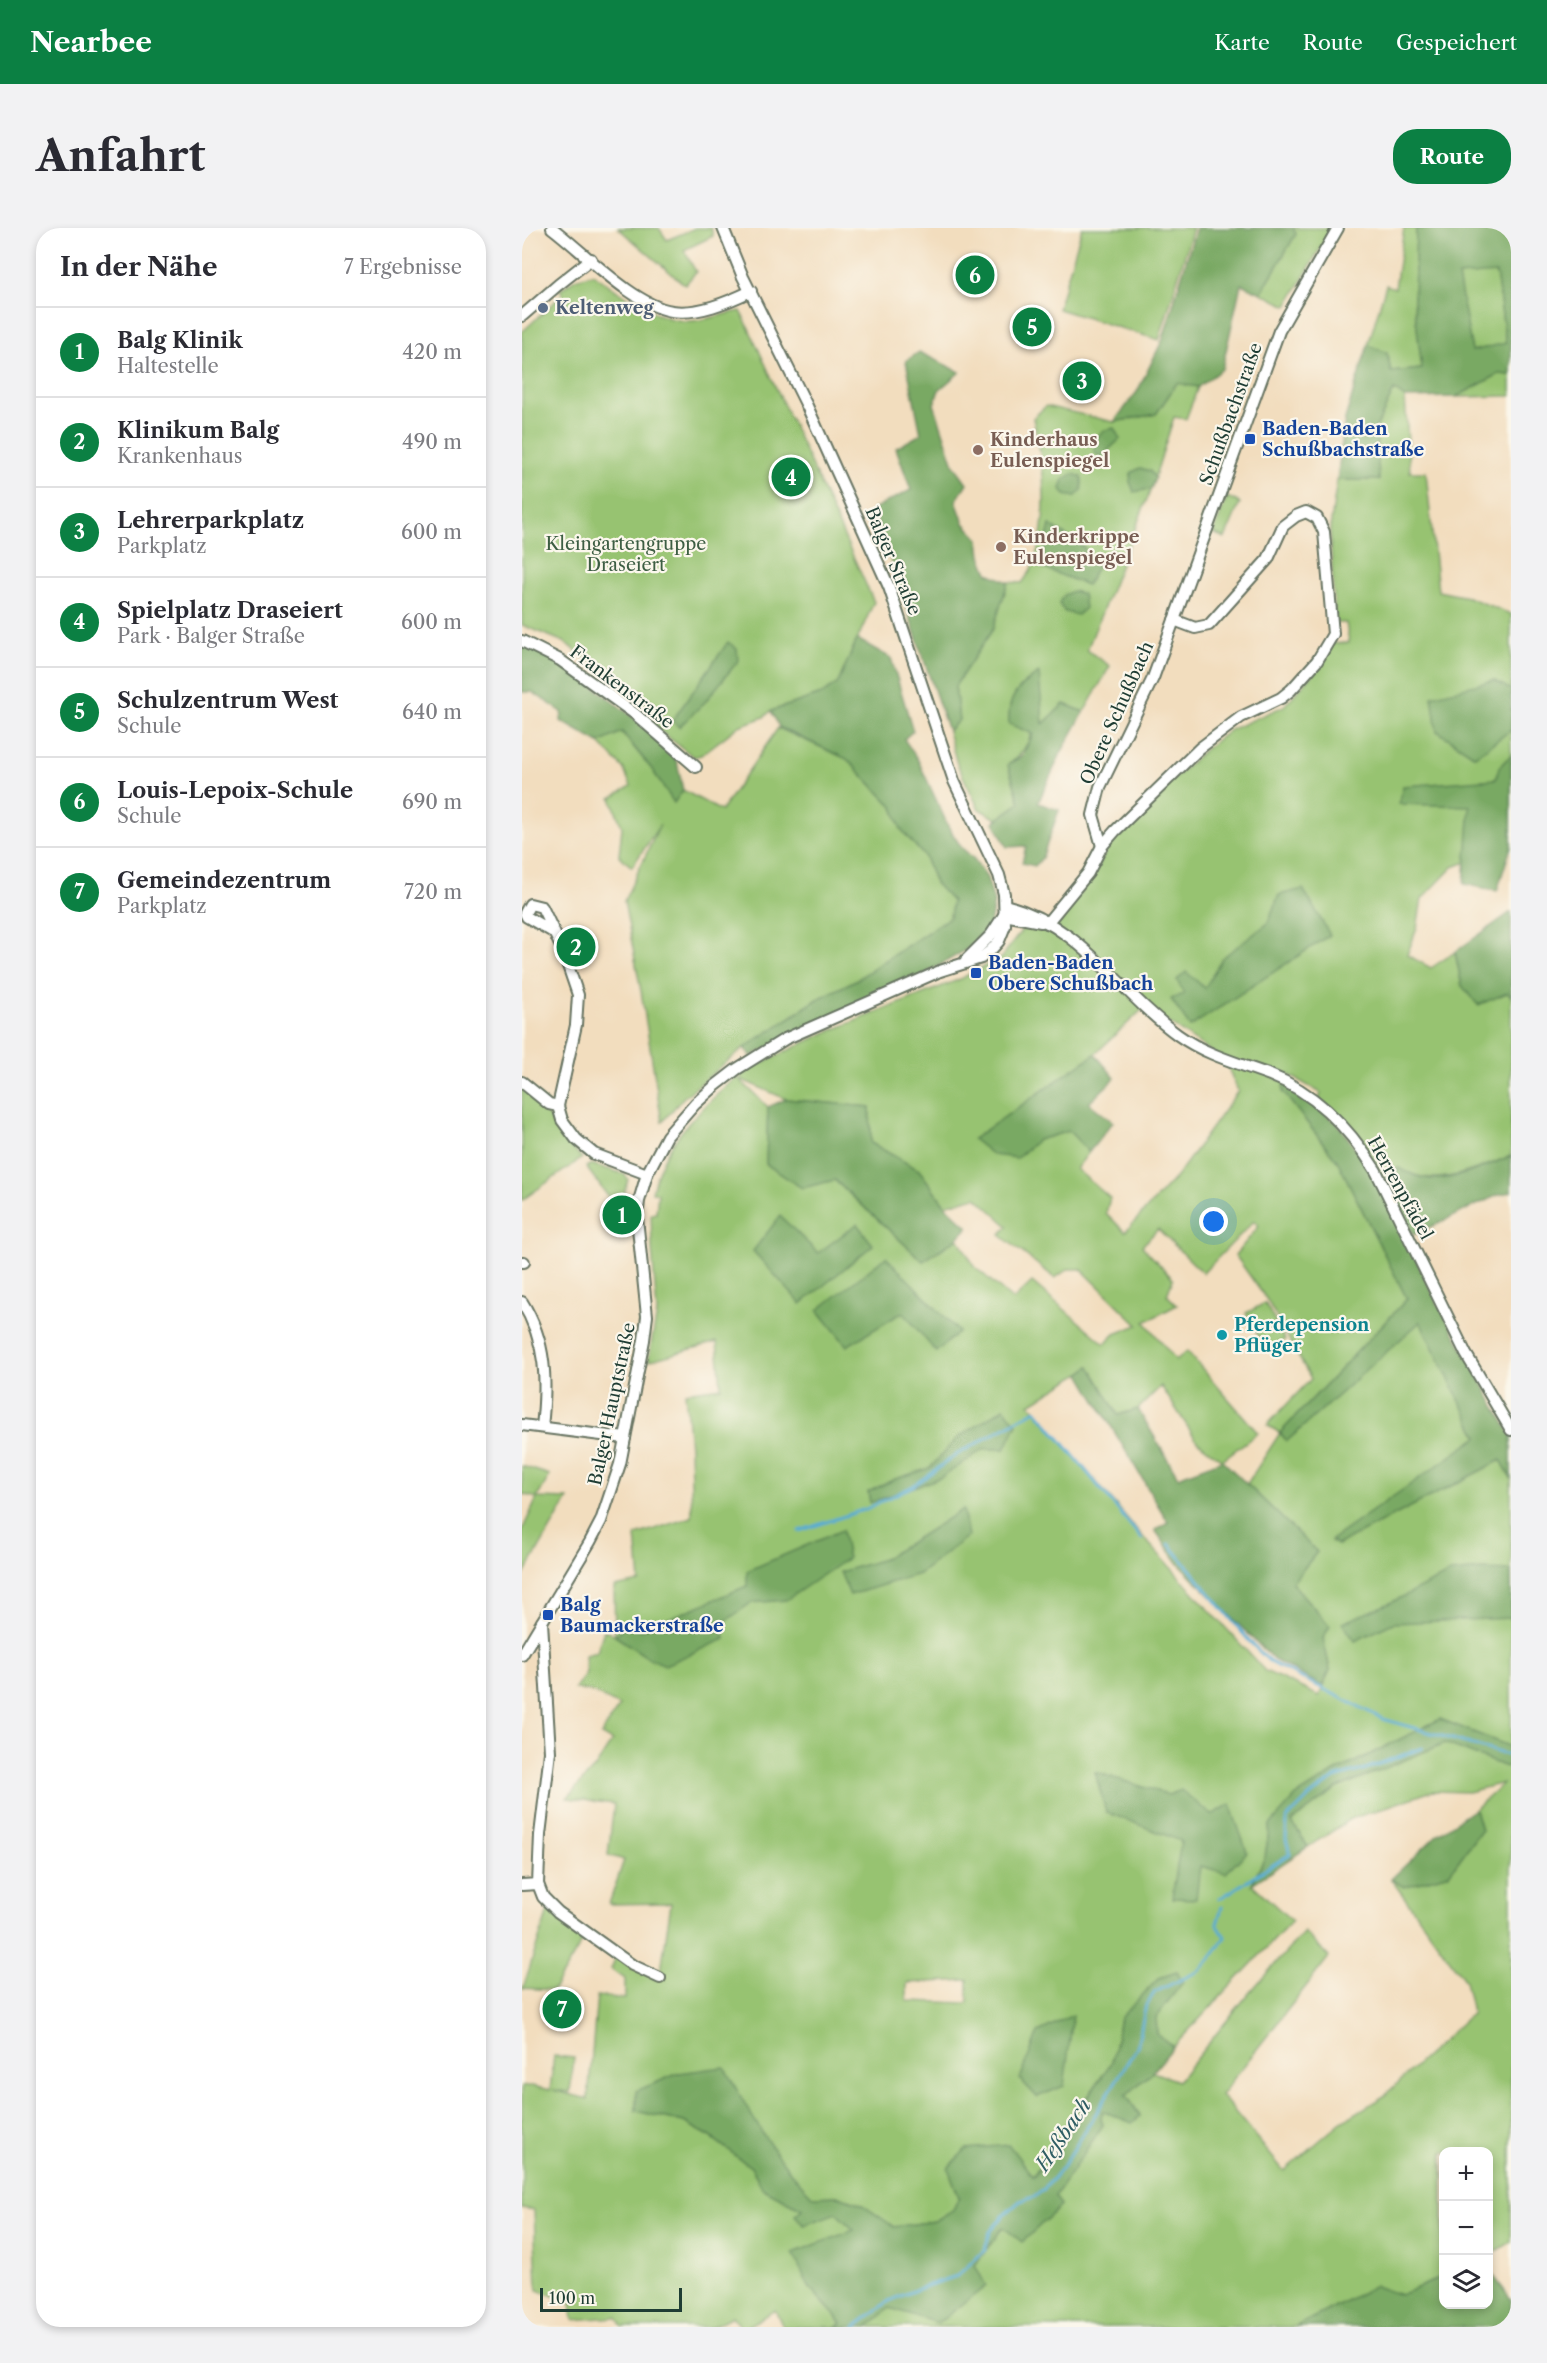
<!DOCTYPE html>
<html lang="de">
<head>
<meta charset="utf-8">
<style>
	:root { --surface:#fff; --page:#f2f2f3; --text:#2b2b33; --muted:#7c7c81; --line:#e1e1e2; --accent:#0b8043 }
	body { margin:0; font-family:"Libre Caslon Text",serif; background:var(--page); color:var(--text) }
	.controls { position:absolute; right:18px; bottom:18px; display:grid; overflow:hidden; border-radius:12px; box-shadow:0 3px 9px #0003 }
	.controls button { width:54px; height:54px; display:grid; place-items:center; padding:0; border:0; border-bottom:2px solid var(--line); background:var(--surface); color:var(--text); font:30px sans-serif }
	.scale { position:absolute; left:18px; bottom:15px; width:142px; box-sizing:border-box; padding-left:6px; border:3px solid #1f3d34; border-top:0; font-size:16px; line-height:21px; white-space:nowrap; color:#1f3d34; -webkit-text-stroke:4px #fbf7ec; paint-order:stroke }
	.you { position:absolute; left:692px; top:994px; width:21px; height:21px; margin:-15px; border:4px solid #fff; border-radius:50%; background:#1a73e8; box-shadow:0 0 0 9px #1a73e833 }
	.badge { display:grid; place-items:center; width:39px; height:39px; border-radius:50%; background:var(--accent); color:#fff; font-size:20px; font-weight:700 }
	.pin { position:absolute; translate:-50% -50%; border:3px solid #fff; box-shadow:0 2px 6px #0006 }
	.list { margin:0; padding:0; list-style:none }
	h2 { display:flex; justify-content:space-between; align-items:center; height:78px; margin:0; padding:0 24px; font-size:26px }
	h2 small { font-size:20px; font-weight:400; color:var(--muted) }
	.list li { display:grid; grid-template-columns:39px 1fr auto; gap:18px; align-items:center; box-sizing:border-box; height:90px; padding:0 24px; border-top:2px solid var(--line) }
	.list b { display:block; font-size:22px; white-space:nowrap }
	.list p { margin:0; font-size:20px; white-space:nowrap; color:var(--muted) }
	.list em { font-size:20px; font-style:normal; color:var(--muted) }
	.icon { flex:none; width:33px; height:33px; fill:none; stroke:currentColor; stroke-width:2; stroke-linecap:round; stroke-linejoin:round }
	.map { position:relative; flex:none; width:989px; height:2099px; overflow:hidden; border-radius:24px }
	header { display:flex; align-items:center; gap:36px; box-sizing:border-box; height:84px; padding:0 30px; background:var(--accent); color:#fff }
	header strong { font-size:28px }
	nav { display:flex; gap:33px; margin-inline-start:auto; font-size:21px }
	.intro { display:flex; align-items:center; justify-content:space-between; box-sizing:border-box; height:144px; padding:0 36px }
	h1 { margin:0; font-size:42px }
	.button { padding:15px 27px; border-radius:24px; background:var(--accent); color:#fff; font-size:21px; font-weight:700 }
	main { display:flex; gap:36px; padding:0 36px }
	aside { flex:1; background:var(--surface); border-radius:24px; box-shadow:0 3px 9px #0003 }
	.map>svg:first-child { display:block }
	.green { fill:#97c371; stroke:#5b8052; stroke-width:1.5; fill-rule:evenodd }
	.forest { fill:#79a963; stroke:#4c734c; stroke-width:1.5; fill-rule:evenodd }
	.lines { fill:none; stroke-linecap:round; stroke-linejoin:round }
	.stream { stroke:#57acd3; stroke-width:3 }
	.minor-casing { stroke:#697564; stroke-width:14 }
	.minor { stroke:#fff; stroke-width:10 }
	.service-dot { fill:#5c6f8a; stroke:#fbf7ec; stroke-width:2 }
	.transit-dot { fill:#1a4fb4; stroke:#fbf7ec; stroke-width:2 }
	.education-dot { fill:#8d6e63; stroke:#fbf7ec; stroke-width:2 }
	.culture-dot { fill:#0f9aa8; stroke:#fbf7ec; stroke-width:2 }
	.labels { text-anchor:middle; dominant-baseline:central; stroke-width:4.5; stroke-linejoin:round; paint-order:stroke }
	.service-label { font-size:18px; font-weight:bold; fill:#4e5e75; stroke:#fbf7ec; text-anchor:start }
	.street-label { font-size:18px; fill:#1f3d34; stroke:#fbf7ec }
	.transit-label { font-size:18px; font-weight:bold; fill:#164399; stroke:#fbf7ec; text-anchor:start }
	.education-label { font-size:18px; font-weight:bold; fill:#785e54; stroke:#fbf7ec; text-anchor:start }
	.park-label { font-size:18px; fill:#3d5e43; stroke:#fbf7ec }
	.culture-label { font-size:18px; font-weight:bold; fill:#0d838f; stroke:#fbf7ec; text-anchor:start }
	.water-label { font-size:20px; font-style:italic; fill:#305e64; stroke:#fbf7ec }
</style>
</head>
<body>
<header>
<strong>Nearbee</strong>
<nav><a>Karte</a><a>Route</a><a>Gespeichert</a></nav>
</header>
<div class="intro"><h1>Anfahrt</h1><a class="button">Route</a></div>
<main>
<aside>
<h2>In der Nähe<small>7 Ergebnisse</small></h2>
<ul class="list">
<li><span class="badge">1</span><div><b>Balg Klinik</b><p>Haltestelle</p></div><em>420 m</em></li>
<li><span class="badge">2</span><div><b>Klinikum Balg</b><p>Krankenhaus</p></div><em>490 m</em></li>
<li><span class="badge">3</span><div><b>Lehrerparkplatz</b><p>Parkplatz</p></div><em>600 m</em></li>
<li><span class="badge">4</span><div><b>Spielplatz Draseiert</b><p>Park · Balger Straße</p></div><em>600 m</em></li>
<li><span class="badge">5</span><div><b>Schulzentrum West</b><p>Schule</p></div><em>640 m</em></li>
<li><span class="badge">6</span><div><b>Louis-Lepoix-Schule</b><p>Schule</p></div><em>690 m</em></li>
<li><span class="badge">7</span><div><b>Gemeindezentrum</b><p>Parkplatz</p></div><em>720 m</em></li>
</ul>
</aside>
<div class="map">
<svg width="989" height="2099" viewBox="0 0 989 2099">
	<rect width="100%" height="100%" fill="#fbf7ec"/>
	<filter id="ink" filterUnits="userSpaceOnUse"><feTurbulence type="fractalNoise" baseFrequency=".0167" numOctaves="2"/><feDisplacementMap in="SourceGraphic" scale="12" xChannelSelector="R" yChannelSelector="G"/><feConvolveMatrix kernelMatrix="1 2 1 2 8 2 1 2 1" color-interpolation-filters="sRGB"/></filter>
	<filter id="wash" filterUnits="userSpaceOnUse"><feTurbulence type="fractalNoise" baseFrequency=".008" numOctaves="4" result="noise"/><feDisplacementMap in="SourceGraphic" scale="24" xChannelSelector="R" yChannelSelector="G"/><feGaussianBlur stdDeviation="1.35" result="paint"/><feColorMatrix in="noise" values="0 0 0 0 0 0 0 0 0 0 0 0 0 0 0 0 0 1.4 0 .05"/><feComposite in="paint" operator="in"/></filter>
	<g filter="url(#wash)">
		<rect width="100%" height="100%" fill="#f2ddbe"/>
		<!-- green -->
		<g class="green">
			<polygon points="96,0 137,0 145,12 173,0 189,0 191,8 162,22 174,44 163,57"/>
			<polygon points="560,0 671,0 637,112 536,81"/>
			<polygon points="771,0 810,0 765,78 739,65 774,6"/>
			<polygon points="882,0 894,0 892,74 900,141 869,144 865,125 846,117 864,57 873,60"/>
			<polygon points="974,44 984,116 950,123 935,48"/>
			<path d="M71,46C99,65 128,90 163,93C178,95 203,85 219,83L352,374L316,455L300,466L249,483L242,489L217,498L179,527L172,529L116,486L123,477L42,414L0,397V104L41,66L38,62L53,51Z"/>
			<polygon points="977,146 989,147 989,168 934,169"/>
			<path d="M655,155L676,159L664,191L652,189L629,261L565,422L588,438L562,484L542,476L521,497L516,446C513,481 518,515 486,537L498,575L475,591L457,581L435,536L426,503L437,492L433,458L471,401L486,354L500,355C504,349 510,342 512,335C528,288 523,237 511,190L524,178L592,194L634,186Z"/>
			<path d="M872,162L883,170L888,244H904L916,363L946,369L989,386V617L931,639L900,671L895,700L885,727L909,740L933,724L940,758L986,765L989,768V928C953,941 912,963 876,940L864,951C843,920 827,894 797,871L799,865L762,844L710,834L762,853L761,864L816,934L885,1071L758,1205L765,1213L898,1093L956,1209L809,1313L815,1317L979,1232L989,1250V1519L918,1491L811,1545L748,1597L743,1629L730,1656L770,1693L651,1819L635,1806L634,1789L598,1790L590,1834L510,1949L426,1940L437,1969L431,1982L413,1993L372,1999L339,1976L317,1968L291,1969C250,1928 229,1888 202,1839L114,1883L162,1894L189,1909L230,1940L240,1960L281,1981L314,1985L333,2002L287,2059L320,2095L313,2099H261L253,2082L224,2099H219L210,2088L189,2099H100L95,2089L51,2092L49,2074L15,2062L12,1982L0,1980V1858H10L28,1862L32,1828L52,1830L48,1864L31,1862L66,1871L75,1768L103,1771V1751L89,1741L95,1726L138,1750L149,1675L87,1676L102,1632L86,1627L92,1576L45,1570L74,1538L90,1513L79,1507L97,1478L68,1463L53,1461L64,1445L63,1427L75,1424L82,1402L93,1407L92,1359L118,1354L114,1307L170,1289L168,1220L163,1164L199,1159L195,1114L126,1133L135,1085L130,1021L129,986L134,985L136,965L130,964C140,915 179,880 215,849L246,879L244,936L280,960L312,952L401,1033L436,1010L452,1038L491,1072L510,1054L583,1116L593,1106L616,1097L559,1041H546L533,1050L478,1007L486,998L454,969L423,977L397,942L349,915L348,879L264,871L220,852L218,845L303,805L436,752L479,730L503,698L534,700L573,644L592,608L681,523L708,502L762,478L790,447L810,415H827L824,395H813L808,301L815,252H857L854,200ZM623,779L703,833L716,863L655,948L603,1004L584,985L588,970L554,941L567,924L547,903L516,912L451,911L573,826ZM732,993L737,998L713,1027L745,1072L789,1151L745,1197L758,1205L725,1256L795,1324L770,1355L808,1398L801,1410L808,1442L797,1468L743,1443L622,1310L508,1176L568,1139L596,1187L616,1181L639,1158L675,1213L700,1232L736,1205L665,1123L654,1132L623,1094L655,1077L645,1067L651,1051L620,1018L636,1001L681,1045ZM446,1752V1775L385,1773V1755Z"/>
			<polygon points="705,269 718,275 703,310 691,305"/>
			<polygon points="256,500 325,531 371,579 379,601 403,629 413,655 430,673 428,689 334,752 296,771 222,820 161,870 140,894 119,763 102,673 138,597 110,639 97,628 100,599 89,570 109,558 101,540 77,515 99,504 129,540 152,574 161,562 199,583"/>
			<polygon points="0,854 27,876 24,884 43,913 60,930 0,972"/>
			<polygon points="69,936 102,946 106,951 97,983 64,939"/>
			<polygon points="743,1075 763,1112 744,1122 724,1085"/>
			<polygon points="0,1238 28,1247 15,1270 46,1271 0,1350 0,1303 15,1270 0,1266"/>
			<polygon points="923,1515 989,1541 989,2014 967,2028 966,1924 921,1924 921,2049 878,2067 853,2058 773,2099 346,2099 368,2080 416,2095 463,2058 453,2037 481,1999 539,1978 532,1968 581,1897 579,1891 581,1882 611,1894 618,1887 604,1867 631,1844 656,1853 728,1764 782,1704 807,1729 699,1867 762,1943 818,1895 862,1868 950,1785 943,1753 869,1651 882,1659 959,1602 953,1581 981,1555 946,1564 910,1563 829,1591 786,1619 770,1594 815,1560"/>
			<polygon points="27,1680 63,1709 31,1762 1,1760"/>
		</g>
		<!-- forest -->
		<g class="forest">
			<polygon points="674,0 771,0 774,6 739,65 719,56 700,141 676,159 655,155 634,186 592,194 615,164 641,111"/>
			<path d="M894,0H989V147L977,146L934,169L883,170L872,162L854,200L857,252H815L823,191L846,117L865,125L869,144L900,141L892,74ZM974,45L984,115L950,123L936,48Z"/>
			<polygon points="397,124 438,144 417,162 412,176 432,237 445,255 434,273 442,295 457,311 459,328 466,345 486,354 471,401 433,458 437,492 426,503 351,281 389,262 374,220 399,206 384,133"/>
			<polygon points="592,200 598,211 579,229 572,224 572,213 582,203"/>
			<polygon points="618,240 628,243 633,250 629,261 612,264 608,254 609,245"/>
			<polygon points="551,246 560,249 560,262 553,269 543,267 539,261 542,251"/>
			<polygon points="528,297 563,320 560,333 576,337 565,357 518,339"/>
			<polygon points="551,363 561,366 563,380 556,387 543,384 537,376 542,367"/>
			<polygon points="335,411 369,430 391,503 382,511 396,532 427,600 439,619 452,631 465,650 472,674 468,696 447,720 401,747 229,828 222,820 296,771 334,752 428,689 430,673 413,655 403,629 379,601 371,579 325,531 257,499 249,483 300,466 316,455"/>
			<polygon points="0,413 38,432 136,509 155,534 161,562 152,575 129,540 100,504 77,515 39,493 40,484 10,464 0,464"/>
			<polygon points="206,414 215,421 216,433 183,474 157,499 150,493"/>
			<path d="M517,445L521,496L542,476L562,484L539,525L516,575L537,582L520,630L513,638L500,635L504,618L485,619L472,594L498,575L486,537L500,528L511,506L487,496C485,470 495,459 517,445Z"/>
			<polygon points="972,452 989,462 989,502 953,528 915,503 910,468"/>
			<polygon points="989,527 989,619 975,663 942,656 948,578 877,576 881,558 974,551 977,539"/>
			<polygon points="781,661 808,707 668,799 649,771 662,766 655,752 664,744 683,760 700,730 745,696 757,667"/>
			<polygon points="989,684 989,768 985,765 956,777 940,758 933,724"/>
			<polygon points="573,826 593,850 567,875 591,894 567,924 547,903 516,912 495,930 471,927 451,911"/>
			<polygon points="762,853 816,896 850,943 916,1076 989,1207 989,1250 979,1232 815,1317 809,1312 956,1209 898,1094 765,1213 758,1205 885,1071 816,934 761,864"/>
			<polygon points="264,871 348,879 349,915 397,942 423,977 446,999 436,1010 401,1033 313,952 280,960 244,936 246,879"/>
			<path d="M989,928V964L976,967L891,1007L864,951L876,940C884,943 894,949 903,950C931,955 963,938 989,928Z"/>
			<polygon points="258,988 296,1025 335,996 351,1017 279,1076 231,1023"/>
			<polygon points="364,1029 437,1104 414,1124 381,1084 325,1118 296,1082"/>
			<polygon points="568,1138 596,1187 616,1181 656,1249 700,1232 795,1324 770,1355 808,1398 801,1410 808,1442 800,1458 752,1432 657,1336 633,1302 646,1294 558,1146"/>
			<polygon points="482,1180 495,1196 483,1221 462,1221 420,1249 348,1275 346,1264 373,1251 408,1240 434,1211"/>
			<polygon points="441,1281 446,1308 397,1346 328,1367 318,1344 362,1331"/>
			<polygon points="320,1302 326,1330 264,1372 229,1375 201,1395 203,1411 143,1437 125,1429 93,1408 102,1398 119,1402 225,1358 225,1343"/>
			<polygon points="959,1342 989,1343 989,1390 871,1395 833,1413 820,1395 868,1375 928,1345"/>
			<polygon points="918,1491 989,1519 989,1541 923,1515 815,1560 770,1594 786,1619 730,1656 743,1629 748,1597 774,1568 811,1545"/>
			<polygon points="573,1544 647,1567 659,1562 690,1587 708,1576 725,1624 704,1645 678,1638 674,1671 650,1670 659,1613 584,1584"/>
			<polygon points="953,1581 959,1602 927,1646 882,1659 869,1651 915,1607"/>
			<path d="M655,1744L661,1754L634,1789L635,1806L651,1819L631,1844L604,1867L618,1888L610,1895L581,1883L579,1891L581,1897L533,1968L539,1978L500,2014L481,1999L453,2037L464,2058L416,2095L368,2080L346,2099H313L320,2095L287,2059L271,2025L332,2002L314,1985L282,1997L273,1987L280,1981L240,1960L230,1940L189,1909L162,1894L114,1883V1863L157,1845L202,1839C230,1888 250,1928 291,1969L317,1968L339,1976L372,1999L413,1993L431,1982L437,1969L426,1940L444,1921L487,1917L511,1949L590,1834L598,1790L637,1750Z"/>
			<polygon points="551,1787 542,1858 515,1869 498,1851 516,1804"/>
			<polygon points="967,2042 989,2071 989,2099 773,2099 853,2058 878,2067 921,2049 921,2076 966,2076"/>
		</g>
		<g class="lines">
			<!-- stream -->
			<g class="stream">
				<polyline points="277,1303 344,1281 391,1258 434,1227 514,1182 620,1311"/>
				<polyline points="647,1316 729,1415 748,1434 861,1491 989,1528"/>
				<polyline points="697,1671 768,1626 764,1611 765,1591 787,1569 812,1550 841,1542 900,1520"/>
				<polyline points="333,2099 367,2073 398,2060 435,2048 463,2022 468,2004 483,1986 498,1973 512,1969 523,1960 542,1937 615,1819 624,1777 633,1764 677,1743 691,1727 703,1709 695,1696 700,1679"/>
			</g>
		</g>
	</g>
	<g filter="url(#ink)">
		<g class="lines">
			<defs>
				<g id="minor">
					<path d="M30,0C62,24 111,77 150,83C176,87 206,74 229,63"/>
					<polyline points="0,88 36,57 69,31"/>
					<polyline points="0,413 38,432 113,486 174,539"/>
					<polyline points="580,618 571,587 578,559 631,450 757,103 816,0"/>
					<path d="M483,677C560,697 596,764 656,807C684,827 716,835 748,847C795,865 828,901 854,943L944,1126L989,1202"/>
					<polyline points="482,687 519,694"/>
					<polyline points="525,695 566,645 580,618 593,603 678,520 719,489 759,470 769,462 795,433 811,406 802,304 795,290 784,284 774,288 761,298 746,331 687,397 673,400 652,392"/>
					<polyline points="31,704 5,689 3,685 8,676 20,679 41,723 56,767 54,797 36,878 40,892 54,911 72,926 125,946"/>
					<polyline points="444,732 469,707 482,687"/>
					<polyline points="0,854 27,876 36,878"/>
					<polyline points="0,1034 2,1034"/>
					<path d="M0,1074C25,1114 25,1154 20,1199"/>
					<polyline points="0,1197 103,1210"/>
					<polyline points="20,1394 28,1524 18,1607 16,1656 21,1669 36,1684 110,1737 138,1750"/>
					<polyline points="0,1427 68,1314 79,1293 98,1236 122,1112 125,1088 115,990 117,973 125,946 145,908 173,876 193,858 215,841 263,811 418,743 459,730 468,723 477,713 483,698 482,666 477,647 432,553 367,359 285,178 221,49 201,0"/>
					<polyline points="0,1657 16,1656"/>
				</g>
			</defs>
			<!-- minor casing -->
			<use href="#minor" class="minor-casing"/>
			<!-- minor -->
			<use href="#minor" class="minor"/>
		</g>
	</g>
	<!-- markers -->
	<circle class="service-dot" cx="21" cy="80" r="6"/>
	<g class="transit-dot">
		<rect x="722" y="205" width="12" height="12" rx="3"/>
		<rect x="448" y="739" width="12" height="12" rx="3"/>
		<rect x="20" y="1381" width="12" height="12" rx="3"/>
	</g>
	<g class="education-dot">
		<circle cx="456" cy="222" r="6"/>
		<circle cx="479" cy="319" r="6"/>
	</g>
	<circle class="culture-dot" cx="700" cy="1107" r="6"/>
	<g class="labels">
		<!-- service labels -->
		<g class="service-label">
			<text x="33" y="80">Keltenweg</text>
		</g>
		<!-- street labels -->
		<g class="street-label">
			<text transform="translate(709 186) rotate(-70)">Schußbachstraße</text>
			<text transform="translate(371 333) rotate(67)">Balger Straße</text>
			<text transform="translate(100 459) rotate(37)">Frankenstraße</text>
			<text transform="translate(595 485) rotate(-66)">Obere Schußbach</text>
			<text transform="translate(878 960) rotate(61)">Herrenpfädel</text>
			<text transform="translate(90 1176) rotate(-78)">Balger Hauptstraße</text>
		</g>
		<!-- transit labels -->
		<g class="transit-label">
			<text x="740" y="201">Baden-Baden<tspan x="740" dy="21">Schußbachstraße</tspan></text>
			<text x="466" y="735">Baden-Baden<tspan x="466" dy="21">Obere Schußbach</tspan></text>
			<text x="38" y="1377">Balg<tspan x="38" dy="21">Baumackerstraße</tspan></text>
		</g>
		<!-- education labels -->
		<g class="education-label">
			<text x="468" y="212">Kinderhaus<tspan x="468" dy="21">Eulenspiegel</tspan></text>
			<text x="491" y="309">Kinderkrippe<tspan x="491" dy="21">Eulenspiegel</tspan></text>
		</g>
		<!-- park labels -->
		<g class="park-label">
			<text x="104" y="316">Kleingartengruppe<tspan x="104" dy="21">Draseiert</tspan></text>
		</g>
		<!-- culture labels -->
		<g class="culture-label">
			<text x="712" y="1097">Pferdepension<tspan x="712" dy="21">Pflüger</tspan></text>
		</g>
		<!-- water labels -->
		<g class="water-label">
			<text transform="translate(541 1907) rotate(-56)">Heßbach</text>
		</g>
	</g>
</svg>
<div class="controls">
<button>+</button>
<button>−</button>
<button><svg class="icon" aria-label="layers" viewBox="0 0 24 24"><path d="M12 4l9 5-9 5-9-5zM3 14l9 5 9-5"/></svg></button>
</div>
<div class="scale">100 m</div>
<div class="you"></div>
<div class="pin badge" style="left:100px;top:987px">1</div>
<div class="pin badge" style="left:54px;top:719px">2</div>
<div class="pin badge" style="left:560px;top:153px">3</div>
<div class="pin badge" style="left:269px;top:249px">4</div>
<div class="pin badge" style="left:510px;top:99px">5</div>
<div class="pin badge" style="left:453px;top:47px">6</div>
<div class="pin badge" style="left:40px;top:1781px">7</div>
</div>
</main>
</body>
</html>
